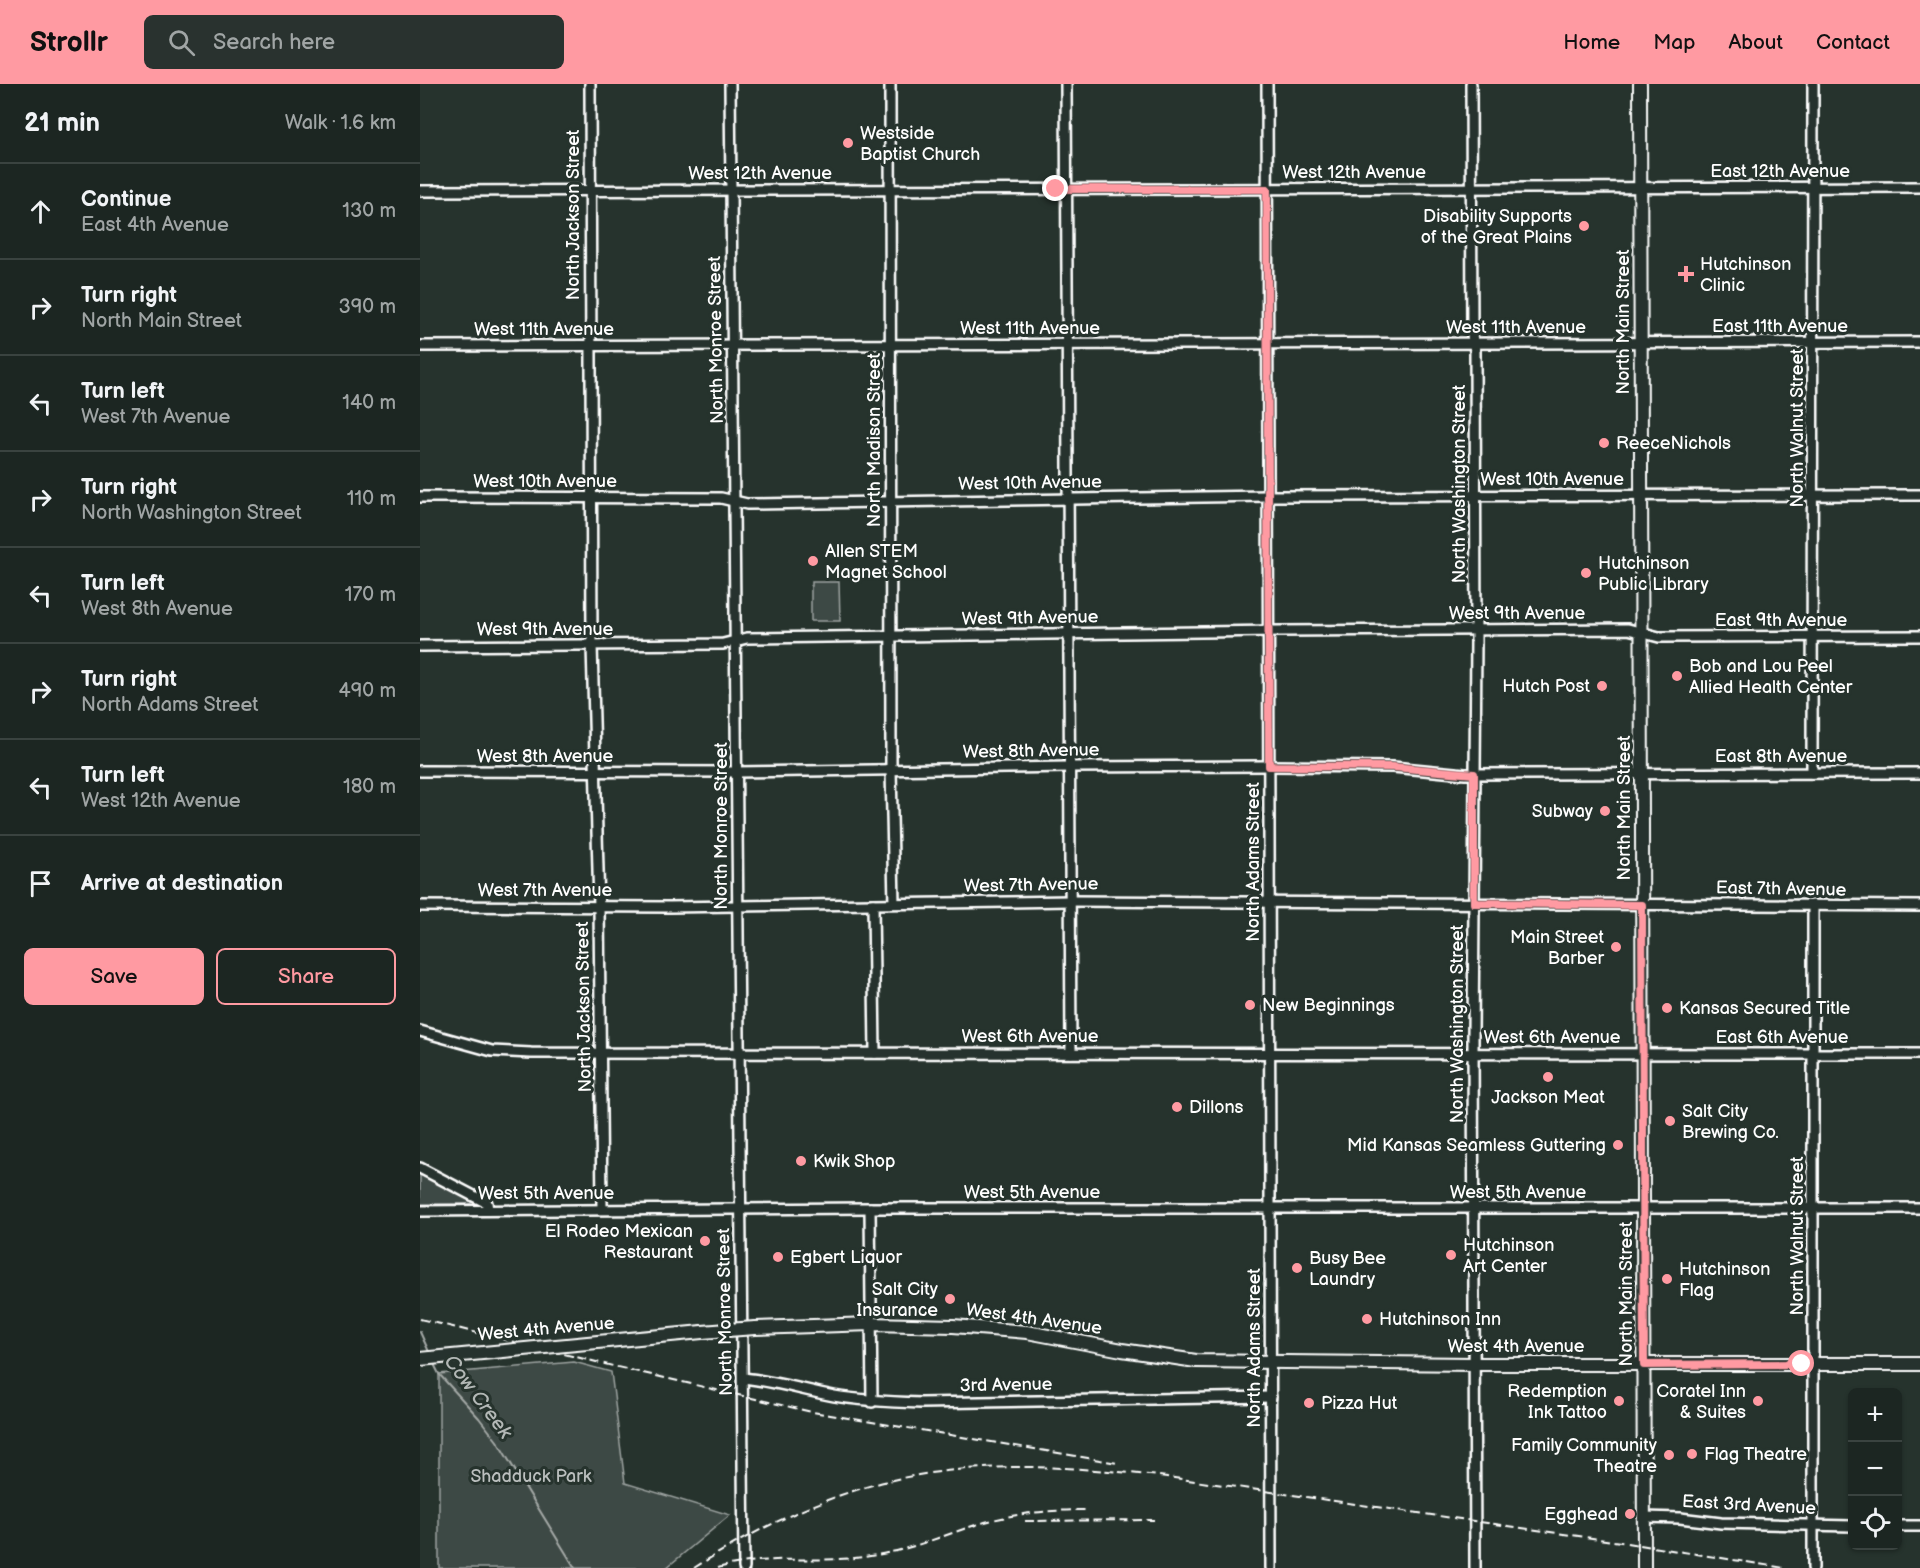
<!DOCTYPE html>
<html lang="en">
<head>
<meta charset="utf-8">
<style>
	:root { --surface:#1c2622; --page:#29322f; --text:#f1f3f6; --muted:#a0a5a5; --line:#3a4340; --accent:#ff9aa2 }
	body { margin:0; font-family:"Balsamiq Sans",sans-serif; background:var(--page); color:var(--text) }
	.controls { position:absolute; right:18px; bottom:18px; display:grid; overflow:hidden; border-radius:9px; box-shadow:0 2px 4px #0004 }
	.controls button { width:54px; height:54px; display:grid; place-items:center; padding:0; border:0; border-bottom:2px solid var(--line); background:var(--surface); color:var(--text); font:30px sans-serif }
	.stop { position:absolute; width:18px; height:18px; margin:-14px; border:4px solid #ff9aa2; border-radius:50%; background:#fff }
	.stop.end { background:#ff9aa2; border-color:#fff; box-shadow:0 2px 6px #0008 }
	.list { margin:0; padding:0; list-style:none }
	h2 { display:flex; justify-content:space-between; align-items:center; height:78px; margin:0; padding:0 24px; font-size:26px }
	h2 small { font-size:20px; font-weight:400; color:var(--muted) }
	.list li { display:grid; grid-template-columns:39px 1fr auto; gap:18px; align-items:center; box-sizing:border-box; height:96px; padding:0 24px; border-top:2px solid var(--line) }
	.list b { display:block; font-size:22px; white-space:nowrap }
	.list p { margin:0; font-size:20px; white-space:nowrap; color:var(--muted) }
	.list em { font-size:20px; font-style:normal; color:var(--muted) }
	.actions { display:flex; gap:12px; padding:18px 24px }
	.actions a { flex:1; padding:14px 0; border:2px solid var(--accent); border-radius:9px; text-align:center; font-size:21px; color:var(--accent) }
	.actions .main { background:var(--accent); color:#111 }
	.icon { flex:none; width:33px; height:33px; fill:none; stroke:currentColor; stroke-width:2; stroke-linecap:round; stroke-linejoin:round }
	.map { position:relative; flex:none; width:1500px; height:1484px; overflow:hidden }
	header { display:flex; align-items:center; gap:36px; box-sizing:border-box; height:84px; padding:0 30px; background:var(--accent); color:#111 }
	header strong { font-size:28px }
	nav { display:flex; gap:33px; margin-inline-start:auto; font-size:21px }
	.search { width:420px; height:54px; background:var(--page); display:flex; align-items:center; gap:15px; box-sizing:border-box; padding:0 21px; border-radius:9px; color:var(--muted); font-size:22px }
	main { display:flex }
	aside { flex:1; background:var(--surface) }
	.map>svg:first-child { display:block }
	.green { fill:#3e4944; stroke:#9ea4a2; stroke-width:1.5 }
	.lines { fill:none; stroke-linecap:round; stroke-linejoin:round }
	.stream { stroke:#a4a9a7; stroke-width:2 }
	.minor-casing { stroke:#fff; stroke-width:14 }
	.major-casing { stroke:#fff; stroke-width:16 }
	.minor { stroke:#26332d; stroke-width:9 }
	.major { stroke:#26332d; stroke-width:12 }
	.rail { stroke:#fff; stroke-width:2; stroke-dasharray:9 4.5; stroke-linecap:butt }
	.major-bridge-casing { stroke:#fff; stroke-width:16; stroke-linecap:butt }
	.major-bridge { stroke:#26332d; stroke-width:12 }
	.route { stroke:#ff9aa2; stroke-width:8 }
	.poi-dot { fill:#ff9aa2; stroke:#26332d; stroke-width:2 }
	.labels { text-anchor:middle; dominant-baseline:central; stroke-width:6; stroke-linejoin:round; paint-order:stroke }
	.poi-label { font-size:18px; fill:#fff; stroke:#26332d; text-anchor:start }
	.street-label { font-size:18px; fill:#fff; stroke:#26332d }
	.park-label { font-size:18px; fill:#bbbfbe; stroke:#26332d }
	.water-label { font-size:20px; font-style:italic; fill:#b3b8b6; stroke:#26332d }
</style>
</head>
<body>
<header>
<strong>Strollr</strong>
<div class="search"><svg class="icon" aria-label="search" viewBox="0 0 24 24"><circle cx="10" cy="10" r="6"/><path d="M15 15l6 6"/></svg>Search here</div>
<nav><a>Home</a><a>Map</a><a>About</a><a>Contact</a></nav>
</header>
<main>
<aside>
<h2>21 min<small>Walk · 1.6 km</small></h2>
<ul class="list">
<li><svg class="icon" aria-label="ahead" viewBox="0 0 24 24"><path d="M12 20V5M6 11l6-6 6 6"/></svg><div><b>Continue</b><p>East 4th Avenue</p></div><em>130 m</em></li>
<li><svg class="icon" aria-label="right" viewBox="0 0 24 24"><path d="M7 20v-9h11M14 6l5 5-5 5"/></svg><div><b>Turn right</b><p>North Main Street</p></div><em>390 m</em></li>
<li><svg class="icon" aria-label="left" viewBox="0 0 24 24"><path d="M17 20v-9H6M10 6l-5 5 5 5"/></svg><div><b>Turn left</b><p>West 7th Avenue</p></div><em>140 m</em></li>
<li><svg class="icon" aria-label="right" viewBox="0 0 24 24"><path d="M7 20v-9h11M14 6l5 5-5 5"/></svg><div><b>Turn right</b><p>North Washington Street</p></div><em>110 m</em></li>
<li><svg class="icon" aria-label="left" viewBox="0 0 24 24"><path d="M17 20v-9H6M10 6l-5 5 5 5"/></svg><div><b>Turn left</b><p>West 8th Avenue</p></div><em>170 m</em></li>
<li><svg class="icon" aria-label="right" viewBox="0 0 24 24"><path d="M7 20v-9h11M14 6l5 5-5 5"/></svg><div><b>Turn right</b><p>North Adams Street</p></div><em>490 m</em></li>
<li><svg class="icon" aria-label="left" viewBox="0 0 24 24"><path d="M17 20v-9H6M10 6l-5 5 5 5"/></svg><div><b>Turn left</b><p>West 12th Avenue</p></div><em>180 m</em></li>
<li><svg class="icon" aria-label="arrive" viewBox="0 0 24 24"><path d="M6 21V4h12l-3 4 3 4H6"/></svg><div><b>Arrive at destination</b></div></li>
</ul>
<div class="actions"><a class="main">Save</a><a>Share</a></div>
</aside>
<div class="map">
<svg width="1500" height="1484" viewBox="0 0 1500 1484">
	<rect width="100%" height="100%" fill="#26332d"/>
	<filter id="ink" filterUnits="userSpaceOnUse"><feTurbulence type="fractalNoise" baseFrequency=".0167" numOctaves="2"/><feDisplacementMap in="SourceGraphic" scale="12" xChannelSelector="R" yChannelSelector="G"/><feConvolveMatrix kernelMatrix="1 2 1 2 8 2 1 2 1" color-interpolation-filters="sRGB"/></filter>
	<g filter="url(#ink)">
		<!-- green -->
		<g class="green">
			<polygon points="392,498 419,498 420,537 391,537 391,502 392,502"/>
			<polygon points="0,1090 50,1115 51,1119 49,1120 0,1120"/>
			<polygon points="154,1278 191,1288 205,1399 310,1431 246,1484 19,1484 19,1290"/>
		</g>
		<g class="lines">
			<!-- stream -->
			<g class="stream">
				<polyline points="0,1248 10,1270"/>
				<polyline points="13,1278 19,1290 59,1334 77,1357 155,1484"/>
			</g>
			<defs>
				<g id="minor">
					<polyline points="170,0 172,561 179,823 182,1125"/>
					<polyline points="310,0 324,1484"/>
					<polyline points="470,0 471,686 474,819"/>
					<polyline points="646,0 651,969"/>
					<polyline points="847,0 851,1484"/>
					<polyline points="1051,0 1052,251 1055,267 1056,557 1053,955 1055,1484"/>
					<polyline points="0,107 1500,103"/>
					<polyline points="0,262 1500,258"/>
					<polyline points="0,413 301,414 327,420 848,412 1500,411"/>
					<polyline points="0,562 303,560 327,554 860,547 1208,545 1239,553 1500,552"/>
					<polyline points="0,687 317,688 649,683 849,682 973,683 1045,690 1500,689"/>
					<polyline points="1392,689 1393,0"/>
					<polyline points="453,820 455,969"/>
					<polyline points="1393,821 1393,1484"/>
					<polyline points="0,822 250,823 650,817 1500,822"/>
					<polyline points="0,947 72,967 111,969 1500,970"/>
					<polyline points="0,1084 67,1119 68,1126"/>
					<polyline points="450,1124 452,1318"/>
					<polyline points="0,1127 450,1124 1500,1124"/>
					<path d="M323,1294C354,1297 383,1306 414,1312C443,1317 471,1318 501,1319L851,1313"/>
					<polyline points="1224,1433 1260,1434 1301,1439 1432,1442"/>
					<polyline points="1478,1442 1500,1442"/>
				</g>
				<g id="major">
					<polyline points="1220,0 1224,1484"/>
					<polyline points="335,1244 451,1240 533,1242 607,1248 702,1266 776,1277 1054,1280 1500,1280"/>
					<polyline points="282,1248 308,1246"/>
				</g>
			</defs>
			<!-- minor casing -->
			<use href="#minor" class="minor-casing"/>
			<!-- major casing -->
			<use href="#major" class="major-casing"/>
			<!-- minor -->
			<use href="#minor" class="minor"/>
			<!-- major -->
			<use href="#major" class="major"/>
			<!-- rail -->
			<g class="rail">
				<polyline points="0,1235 193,1282 392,1328 698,1379"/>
				<polyline points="605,1437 734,1436"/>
				<path d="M274,1484C331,1448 391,1418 456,1400C551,1375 652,1382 747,1393L1207,1459L1364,1484"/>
				<path d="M298,1484C351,1469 403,1481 456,1471C494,1465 529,1449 565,1438C598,1429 631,1426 665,1426"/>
			</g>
			<defs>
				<g id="major-bridge">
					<polyline points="308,1246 335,1244"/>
					<polyline points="0,1275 282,1248"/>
				</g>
			</defs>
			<!-- major-bridge casing -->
			<use href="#major-bridge" class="major-bridge-casing"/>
			<!-- major-bridge -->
			<use href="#major-bridge" class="major-bridge"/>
		</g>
	</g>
	<g class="lines" filter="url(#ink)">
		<!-- route -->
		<polyline class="route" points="636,105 847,105 849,682 973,683 1054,690 1054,819 1222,821 1224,1281 1382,1280"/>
	</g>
	<!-- markers -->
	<g class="poi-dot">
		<circle cx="428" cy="59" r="6"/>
		<circle cx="1164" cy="142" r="6"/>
		<path d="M1263 181h6v6h6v6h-6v6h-6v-6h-6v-6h6z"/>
		<circle cx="1184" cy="359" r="6"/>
		<circle cx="393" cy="477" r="6"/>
		<circle cx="1166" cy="489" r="6"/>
		<circle cx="1257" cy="592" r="6"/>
		<circle cx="1182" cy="602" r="6"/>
		<circle cx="1185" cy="727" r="6"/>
		<circle cx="1196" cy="863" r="6"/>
		<circle cx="830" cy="921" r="6"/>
		<circle cx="1247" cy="924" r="6"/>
		<circle cx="1128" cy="993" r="6"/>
		<circle cx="757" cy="1023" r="6"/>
		<circle cx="1250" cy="1037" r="6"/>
		<circle cx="1198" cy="1061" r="6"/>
		<circle cx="381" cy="1077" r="6"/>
		<circle cx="285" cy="1157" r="6"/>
		<circle cx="1031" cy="1171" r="6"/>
		<circle cx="358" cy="1173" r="6"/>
		<circle cx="877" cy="1184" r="6"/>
		<circle cx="1247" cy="1195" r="6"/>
		<circle cx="530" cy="1215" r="6"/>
		<circle cx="947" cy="1235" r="6"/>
		<circle cx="1199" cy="1317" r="6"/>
		<circle cx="1338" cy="1317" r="6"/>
		<circle cx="889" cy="1319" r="6"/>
		<circle cx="1272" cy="1370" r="6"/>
		<circle cx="1249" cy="1371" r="6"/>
		<circle cx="1210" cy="1430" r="6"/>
	</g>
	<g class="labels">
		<!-- poi labels -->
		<g class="poi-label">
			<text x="440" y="49">Westside<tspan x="440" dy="21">Baptist Church</tspan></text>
			<text x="1152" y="132" text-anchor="end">Disability Supports<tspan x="1152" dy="21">of the Great Plains</tspan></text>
			<text x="1280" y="180">Hutchinson<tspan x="1280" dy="21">Clinic</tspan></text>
			<text x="1196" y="359">ReeceNichols</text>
			<text x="405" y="467">Allen STEM<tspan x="405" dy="21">Magnet School</tspan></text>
			<text x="1178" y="479">Hutchinson<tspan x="1178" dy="21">Public Library</tspan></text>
			<text x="1269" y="582">Bob and Lou Peel<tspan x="1269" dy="21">Allied Health Center</tspan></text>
			<text x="1170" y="602" text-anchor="end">Hutch Post</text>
			<text x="1173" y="727" text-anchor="end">Subway</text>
			<text x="1184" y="853" text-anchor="end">Main Street<tspan x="1184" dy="21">Barber</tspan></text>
			<text x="842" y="921">New Beginnings</text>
			<text x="1259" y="924">Kansas Secured Title</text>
			<text x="1128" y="1013" text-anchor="middle">Jackson Meat</text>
			<text x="769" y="1023">Dillons</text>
			<text x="1262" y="1027">Salt City<tspan x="1262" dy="21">Brewing Co.</tspan></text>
			<text x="1186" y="1061" text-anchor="end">Mid Kansas Seamless Guttering</text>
			<text x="393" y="1077">Kwik Shop</text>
			<text x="273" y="1147" text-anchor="end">El Rodeo Mexican<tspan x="273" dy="21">Restaurant</tspan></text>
			<text x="1043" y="1161">Hutchinson<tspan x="1043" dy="21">Art Center</tspan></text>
			<text x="370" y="1173">Egbert Liquor</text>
			<text x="889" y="1174">Busy Bee<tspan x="889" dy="21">Laundry</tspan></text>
			<text x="1259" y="1185">Hutchinson<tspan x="1259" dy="21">Flag</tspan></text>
			<text x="518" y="1205" text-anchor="end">Salt City<tspan x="518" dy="21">Insurance</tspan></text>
			<text x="959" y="1235">Hutchinson Inn</text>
			<text x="1187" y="1307" text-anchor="end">Redemption<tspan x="1187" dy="21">Ink Tattoo</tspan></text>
			<text x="1326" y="1307" text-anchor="end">Coratel Inn<tspan x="1326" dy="21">&amp; Suites</tspan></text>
			<text x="901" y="1319">Pizza Hut</text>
			<text x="1237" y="1361" text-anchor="end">Family Community<tspan x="1237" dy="21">Theatre</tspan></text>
			<text x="1284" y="1370">Flag Theatre</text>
			<text x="1198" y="1430" text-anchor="end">Egghead</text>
		</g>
		<!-- street labels -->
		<g class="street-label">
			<text x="1360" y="87">East 12th Avenue</text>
			<text x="934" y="88">West 12th Avenue</text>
			<text x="340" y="89">West 12th Avenue</text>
			<text transform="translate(153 131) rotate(-90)">North Jackson Street</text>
			<text transform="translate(1203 238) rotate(-90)">North Main Street</text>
			<text x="1360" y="242">East 11th Avenue</text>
			<text x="1096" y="243">West 11th Avenue</text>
			<text x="610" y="244">West 11th Avenue</text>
			<text x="124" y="245">West 11th Avenue</text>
			<text transform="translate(296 256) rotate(-91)">North Monroe Street</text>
			<text transform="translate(1377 344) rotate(-90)">North Walnut Street</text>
			<text transform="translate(454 356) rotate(-90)">North Madison Street</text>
			<text x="1132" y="395">West 10th Avenue</text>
			<text x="125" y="397">West 10th Avenue</text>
			<text transform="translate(610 399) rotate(-1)">West 10th Avenue</text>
			<text transform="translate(1039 400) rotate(-90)">North Washington Street</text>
			<text x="1097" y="529">West 9th Avenue</text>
			<text transform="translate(610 534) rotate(-1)">West 9th Avenue</text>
			<text x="1361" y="536">East 9th Avenue</text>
			<text x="125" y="545">West 9th Avenue</text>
			<text transform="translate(611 667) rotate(-1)">West 8th Avenue</text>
			<text x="125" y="672">West 8th Avenue</text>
			<text x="1361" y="672">East 8th Avenue</text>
			<text transform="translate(1204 724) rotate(-90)">North Main Street</text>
			<text transform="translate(301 742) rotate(-90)">North Monroe Street</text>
			<text transform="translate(833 778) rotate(-90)">North Adams Street</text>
			<text transform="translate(611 801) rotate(-1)">West 7th Avenue</text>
			<text transform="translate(1361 805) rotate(1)">East 7th Avenue</text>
			<text x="125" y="806">West 7th Avenue</text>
			<text transform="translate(164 923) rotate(-91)">North Jackson Street</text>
			<text transform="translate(1037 940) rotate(-90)">North Washington Street</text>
			<text x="610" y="952">West 6th Avenue</text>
			<text x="1132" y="953">West 6th Avenue</text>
			<text x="1362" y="953">East 6th Avenue</text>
			<text x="612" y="1108">West 5th Avenue</text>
			<text x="1098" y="1108">West 5th Avenue</text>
			<text x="126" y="1109">West 5th Avenue</text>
			<text transform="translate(1377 1152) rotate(-90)">North Walnut Street</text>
			<text transform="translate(1206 1210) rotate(-90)">North Main Street</text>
			<text transform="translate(305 1228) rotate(-91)">North Monroe Street</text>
			<text transform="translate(614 1235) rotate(8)">West 4th Avenue</text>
			<text transform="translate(126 1245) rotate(-5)">West 4th Avenue</text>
			<text x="1096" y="1262">West 4th Avenue</text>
			<text transform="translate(834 1264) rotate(-90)">North Adams Street</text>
			<text transform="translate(586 1301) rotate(-1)">3rd Avenue</text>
			<text transform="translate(1329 1421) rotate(3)">East 3rd Avenue</text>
		</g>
		<!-- park labels -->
		<g class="park-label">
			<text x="111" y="1392">Shadduck Park</text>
		</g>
		<!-- water labels -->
		<g class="water-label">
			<text transform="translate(58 1313) rotate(53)">Cow Creek</text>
		</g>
	</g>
</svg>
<div class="controls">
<button>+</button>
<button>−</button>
<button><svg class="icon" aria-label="locate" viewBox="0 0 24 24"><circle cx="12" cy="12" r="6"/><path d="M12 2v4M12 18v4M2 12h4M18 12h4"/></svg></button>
</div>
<div class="stop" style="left:1382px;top:1280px"></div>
<div class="stop end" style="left:636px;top:105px"></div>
</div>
</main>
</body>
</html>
